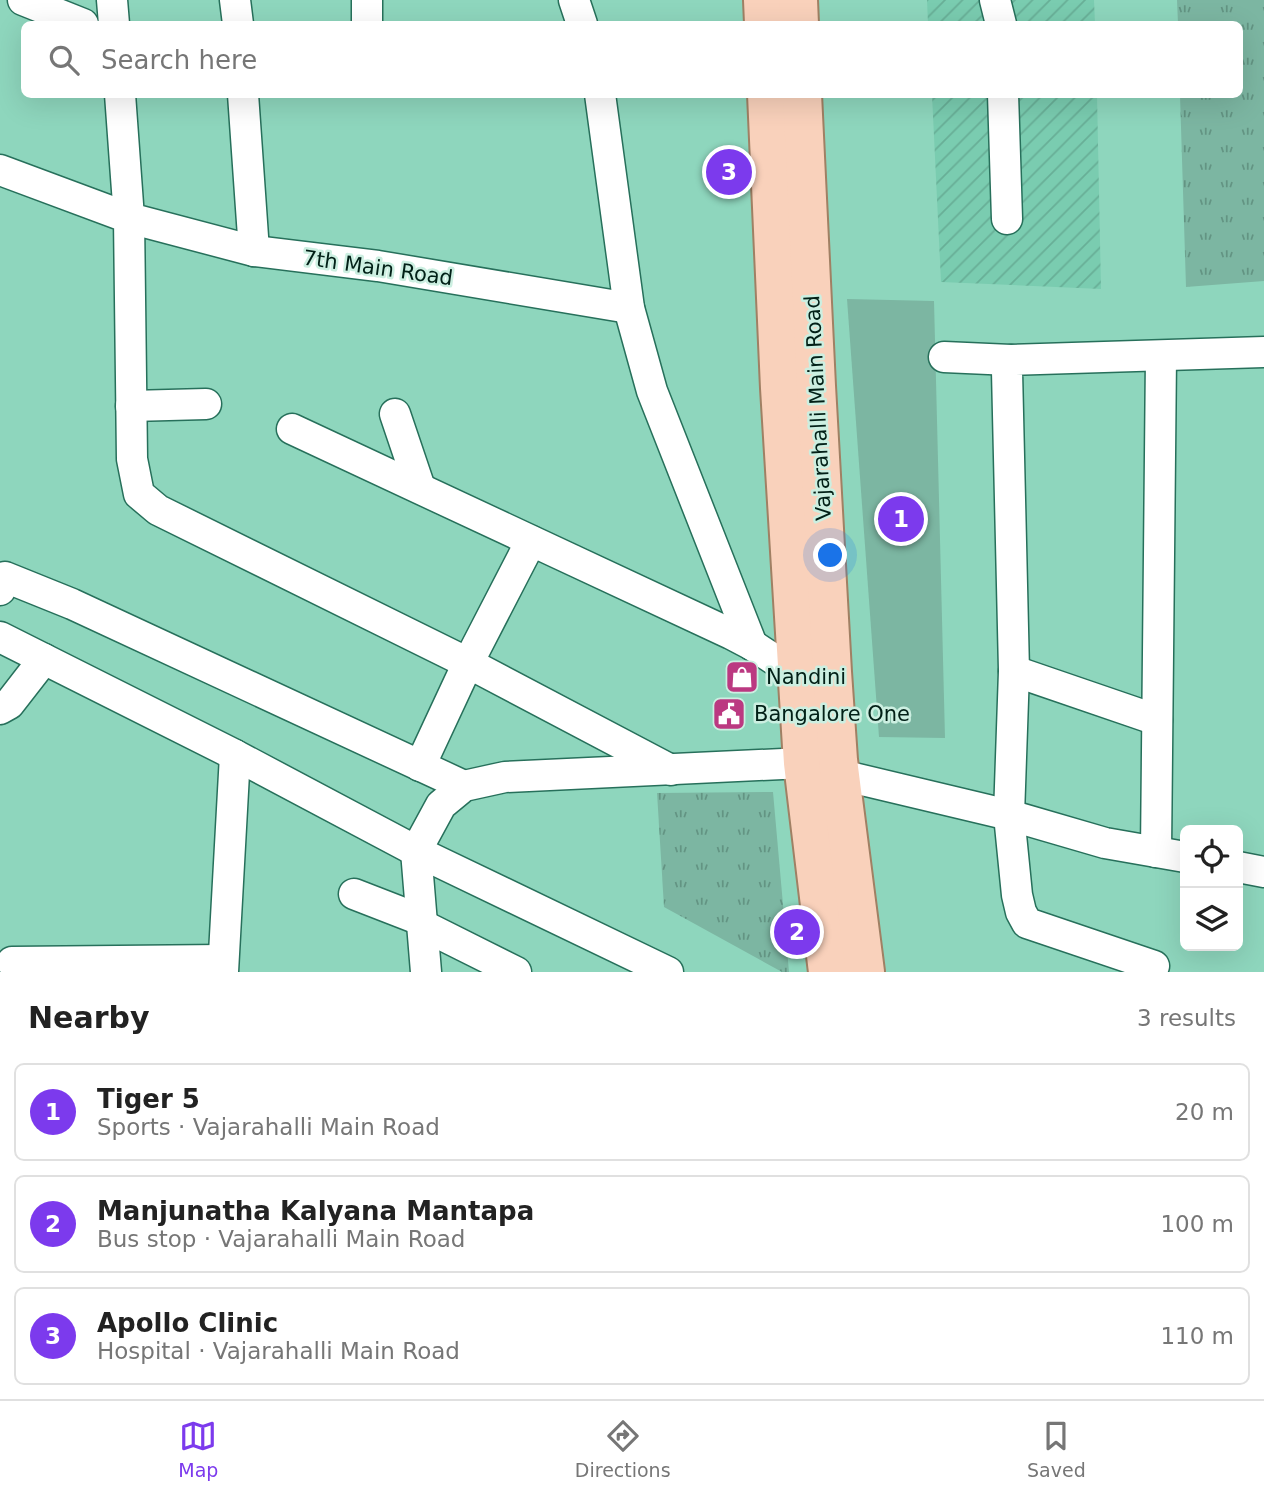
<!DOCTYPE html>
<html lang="en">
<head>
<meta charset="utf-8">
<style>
	:root { --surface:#fff; --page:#f6f6f6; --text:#222; --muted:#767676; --line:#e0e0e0; --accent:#7c3aed }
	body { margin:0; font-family:"DejaVu Sans",sans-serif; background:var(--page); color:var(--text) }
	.controls { position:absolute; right:21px; bottom:21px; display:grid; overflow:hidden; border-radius:10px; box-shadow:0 7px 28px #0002 }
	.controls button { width:63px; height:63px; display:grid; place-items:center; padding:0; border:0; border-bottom:2px solid var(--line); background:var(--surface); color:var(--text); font:35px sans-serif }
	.you { position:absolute; left:831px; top:556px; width:24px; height:24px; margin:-18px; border:5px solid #fff; border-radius:50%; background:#1a73e8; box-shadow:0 0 0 10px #1a73e833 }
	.badge { display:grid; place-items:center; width:46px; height:46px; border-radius:50%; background:var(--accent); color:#fff; font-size:23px; font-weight:700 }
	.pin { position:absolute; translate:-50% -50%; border:4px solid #fff; box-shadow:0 2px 7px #0006 }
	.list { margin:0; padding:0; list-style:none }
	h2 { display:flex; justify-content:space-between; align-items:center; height:91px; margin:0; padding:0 28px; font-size:30px }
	h2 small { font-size:23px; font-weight:400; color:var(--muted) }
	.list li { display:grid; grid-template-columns:46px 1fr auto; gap:21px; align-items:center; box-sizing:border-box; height:98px; margin:0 14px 14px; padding:0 14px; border:2px solid var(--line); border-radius:10px }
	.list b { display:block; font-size:26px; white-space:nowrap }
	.list p { margin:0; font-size:23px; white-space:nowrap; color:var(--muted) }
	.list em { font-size:23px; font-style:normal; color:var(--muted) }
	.icon { flex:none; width:38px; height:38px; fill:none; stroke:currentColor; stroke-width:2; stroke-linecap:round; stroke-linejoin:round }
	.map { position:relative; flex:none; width:1264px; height:972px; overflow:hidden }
	.search { position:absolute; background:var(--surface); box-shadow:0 7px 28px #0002; left:21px; right:21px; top:21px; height:77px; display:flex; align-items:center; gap:18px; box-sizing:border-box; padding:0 24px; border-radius:10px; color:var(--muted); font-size:26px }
	.sheet { height:427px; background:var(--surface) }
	nav { display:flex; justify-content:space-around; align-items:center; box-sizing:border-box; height:98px; border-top:2px solid var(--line); background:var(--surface); font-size:19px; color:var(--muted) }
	nav a { display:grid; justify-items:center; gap:4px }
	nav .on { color:var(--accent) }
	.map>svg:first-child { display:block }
	.industrial { fill:url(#industrial-furrows) }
	.grass { fill:url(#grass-tufts) }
	.pitch { fill:#7cb6a2 }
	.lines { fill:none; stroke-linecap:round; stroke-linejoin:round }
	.minor-casing { stroke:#27705b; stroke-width:33 }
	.major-casing { stroke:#a08064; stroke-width:42 }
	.minor { stroke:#fff; stroke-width:30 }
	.major { stroke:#f9d1bb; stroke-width:38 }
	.labels { text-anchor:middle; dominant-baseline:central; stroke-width:5; stroke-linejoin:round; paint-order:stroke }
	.street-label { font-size:21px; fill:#022017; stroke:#ccefe1 }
	.poi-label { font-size:21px; fill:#022017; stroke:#ccefe1; text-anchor:start }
</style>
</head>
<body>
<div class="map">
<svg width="1264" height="972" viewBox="0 0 1264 972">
	<defs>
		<pattern id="industrial-furrows" width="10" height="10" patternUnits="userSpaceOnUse" patternTransform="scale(1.75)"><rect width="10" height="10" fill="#7accb0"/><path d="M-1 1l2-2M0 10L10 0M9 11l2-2" fill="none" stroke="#68af97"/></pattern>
		<pattern id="grass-tufts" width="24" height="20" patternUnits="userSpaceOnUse" patternTransform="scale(1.75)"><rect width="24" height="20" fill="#7cb6a2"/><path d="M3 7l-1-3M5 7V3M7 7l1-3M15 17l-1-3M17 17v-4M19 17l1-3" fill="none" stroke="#639483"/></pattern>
	</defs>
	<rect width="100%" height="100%" fill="#8ed6bd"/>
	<!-- industrial -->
	<g class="industrial">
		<polygon points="927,0 1094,0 1095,24 928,24"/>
		<polygon points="932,95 1097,95 1101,289 941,282"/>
	</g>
	<!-- grass -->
	<g class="grass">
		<polygon points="1177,0 1264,0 1264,281 1186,287 1180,95 1240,94 1240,24 1178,24"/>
		<polygon points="773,792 789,972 782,972 664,907 657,793"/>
	</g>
	<!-- pitch -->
	<polygon class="pitch" points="847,299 934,301 945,738 879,737"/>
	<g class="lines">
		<defs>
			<g id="minor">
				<polyline points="23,0 83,24"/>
				<polyline points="112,0 114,24"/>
				<polyline points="235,0 238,24"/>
				<polyline points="367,0 367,24"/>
				<polyline points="574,0 582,24"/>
				<polyline points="995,0 1001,24"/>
				<polyline points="120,94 129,218 254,251 378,266 629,308"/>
				<polyline points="243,94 254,251"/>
				<polyline points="600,94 629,308 652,391 752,645"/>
				<polyline points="1003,94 1007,219"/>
				<polyline points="0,170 129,218 132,459 139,494 158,510 468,663 671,770"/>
				<polyline points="944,357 1011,360"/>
				<polyline points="131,406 206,404"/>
				<polyline points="395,414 420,488"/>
				<polyline points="292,429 731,634 752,645 778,662 797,669 814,669"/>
				<polyline points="0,590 5,577 72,604 464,786"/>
				<polyline points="0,637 235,755 416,851 668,972"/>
				<polyline points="1014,671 1157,720"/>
				<polyline points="0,709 9,704 44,659"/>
				<polyline points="420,766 468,663 531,541"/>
				<polyline points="1156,852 1161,356"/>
				<polyline points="1238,867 1264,872"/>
				<polyline points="354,894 421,920"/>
				<polyline points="422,925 516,972"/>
				<polyline points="12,962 223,960"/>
				<polyline points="1154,966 1027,923 1021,912 1017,895 1009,815 1014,671 1007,371 1011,360 1264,352"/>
				<polyline points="223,972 235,755"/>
				<polyline points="426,972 416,851 441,805 464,786 505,777 803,763 841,775 1009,815 1105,843 1185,857"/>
			</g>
			<g id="major">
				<polyline points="763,0 764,24"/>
				<polyline points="798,0 799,24"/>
				<polyline points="767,94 780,388 803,763 828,972"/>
				<polyline points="802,94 816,386 832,672 838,760 865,972"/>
			</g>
		</defs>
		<!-- minor casing -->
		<use href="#minor" class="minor-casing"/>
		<!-- major casing -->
		<use href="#major" class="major-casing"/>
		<!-- minor -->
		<use href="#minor" class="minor"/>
		<!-- major -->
		<use href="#major" class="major"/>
	</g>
	<!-- icons -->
	<defs>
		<symbol id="shop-square" viewBox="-11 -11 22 22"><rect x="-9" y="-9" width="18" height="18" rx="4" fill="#bb3981" stroke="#ccefe1"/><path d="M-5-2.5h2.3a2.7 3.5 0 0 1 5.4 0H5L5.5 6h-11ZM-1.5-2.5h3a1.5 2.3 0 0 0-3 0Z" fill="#fff"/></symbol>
		<symbol id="civic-square" viewBox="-11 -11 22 22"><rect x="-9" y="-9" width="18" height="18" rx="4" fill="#bb3981" stroke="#ccefe1"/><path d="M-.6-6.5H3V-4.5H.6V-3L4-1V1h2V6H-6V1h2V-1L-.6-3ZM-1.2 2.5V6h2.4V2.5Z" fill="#fff"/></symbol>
	</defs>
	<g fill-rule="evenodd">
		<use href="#shop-square" x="723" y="658" width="38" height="38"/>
		<use href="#civic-square" x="710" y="695" width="38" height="38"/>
	</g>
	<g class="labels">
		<!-- street labels -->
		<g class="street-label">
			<text transform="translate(378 268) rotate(8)">7th Main Road</text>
			<text transform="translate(818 408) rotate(-93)">Vajarahalli Main Road</text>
		</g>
		<!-- poi labels -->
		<g class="poi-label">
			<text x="766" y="677">Nandini</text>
			<text x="754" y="714">Bangalore One</text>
		</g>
	</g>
</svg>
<div class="controls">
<button><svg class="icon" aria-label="locate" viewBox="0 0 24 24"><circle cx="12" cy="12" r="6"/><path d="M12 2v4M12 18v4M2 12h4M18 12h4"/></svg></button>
<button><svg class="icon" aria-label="layers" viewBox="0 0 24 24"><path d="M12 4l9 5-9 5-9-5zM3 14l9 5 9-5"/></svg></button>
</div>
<div class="you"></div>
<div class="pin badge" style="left:901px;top:519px">1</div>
<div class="pin badge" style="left:797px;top:932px">2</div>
<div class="pin badge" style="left:729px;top:172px">3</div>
<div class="search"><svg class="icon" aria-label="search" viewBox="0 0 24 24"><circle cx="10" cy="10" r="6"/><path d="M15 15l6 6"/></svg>Search here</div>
</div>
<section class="sheet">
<h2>Nearby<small>3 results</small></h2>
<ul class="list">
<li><span class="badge">1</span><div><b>Tiger 5</b><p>Sports · Vajarahalli Main Road</p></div><em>20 m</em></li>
<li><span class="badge">2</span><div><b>Manjunatha Kalyana Mantapa</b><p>Bus stop · Vajarahalli Main Road</p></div><em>100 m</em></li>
<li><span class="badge">3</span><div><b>Apollo Clinic</b><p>Hospital · Vajarahalli Main Road</p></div><em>110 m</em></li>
</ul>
</section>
<nav>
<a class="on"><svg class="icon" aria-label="map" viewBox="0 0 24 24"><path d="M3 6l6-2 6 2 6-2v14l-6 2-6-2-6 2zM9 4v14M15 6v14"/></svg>Map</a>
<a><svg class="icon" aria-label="directions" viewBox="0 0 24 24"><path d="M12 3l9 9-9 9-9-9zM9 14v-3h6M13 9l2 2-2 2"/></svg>Directions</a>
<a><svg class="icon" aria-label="saved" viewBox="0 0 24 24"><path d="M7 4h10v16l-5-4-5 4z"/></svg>Saved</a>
</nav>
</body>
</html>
